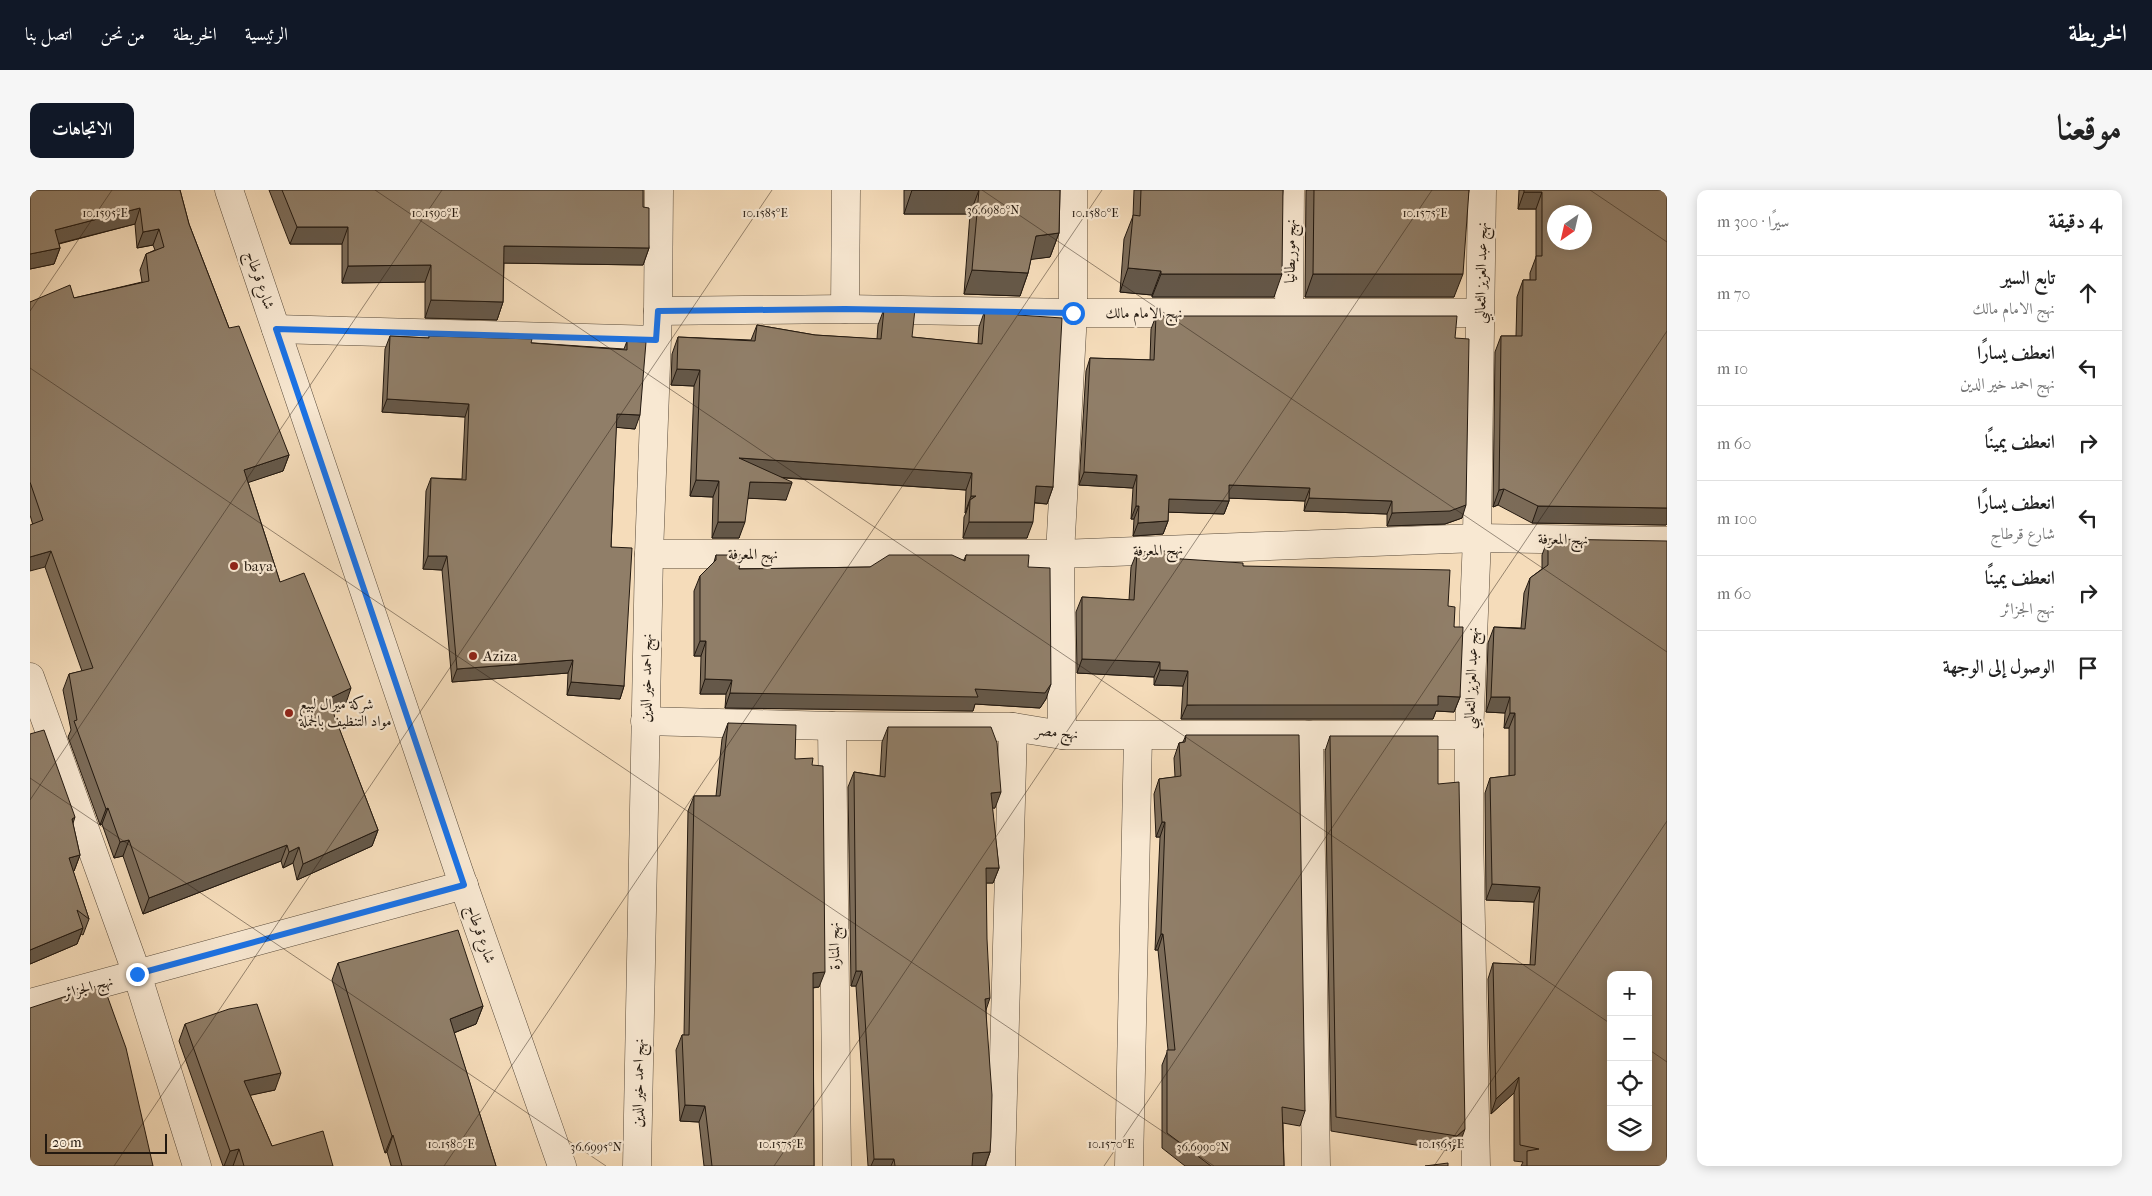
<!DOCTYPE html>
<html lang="ar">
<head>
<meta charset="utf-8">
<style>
	:root { --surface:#fff; --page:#f6f6f6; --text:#222; --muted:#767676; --line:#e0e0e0; --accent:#111827 }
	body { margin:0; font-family:"IM FELL French Canon",Amiri,serif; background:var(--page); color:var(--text); direction:rtl }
	.controls { position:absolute; right:15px; bottom:15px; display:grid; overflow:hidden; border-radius:10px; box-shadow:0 2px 12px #0003 }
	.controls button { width:45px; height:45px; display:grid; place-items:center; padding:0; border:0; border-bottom:1px solid var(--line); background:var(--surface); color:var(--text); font:25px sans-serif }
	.compass { position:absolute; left:1517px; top:15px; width:45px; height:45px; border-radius:50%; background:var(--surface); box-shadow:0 2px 12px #0003; rotate:214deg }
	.scale { position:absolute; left:15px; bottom:12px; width:122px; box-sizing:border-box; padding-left:5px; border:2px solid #231910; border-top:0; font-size:14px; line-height:18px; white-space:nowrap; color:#231910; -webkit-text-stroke:4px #f8e8d2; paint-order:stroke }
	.stop { position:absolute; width:15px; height:15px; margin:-11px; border:4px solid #1a73e8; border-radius:50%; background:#fff }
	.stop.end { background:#1a73e8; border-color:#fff; box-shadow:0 1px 5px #0008 }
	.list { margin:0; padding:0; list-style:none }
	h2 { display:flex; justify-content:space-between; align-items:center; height:65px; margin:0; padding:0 20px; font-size:21px }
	h2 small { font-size:16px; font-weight:400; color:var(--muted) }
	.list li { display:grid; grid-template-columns:32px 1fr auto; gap:15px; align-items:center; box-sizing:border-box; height:75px; padding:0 20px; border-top:1px solid var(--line) }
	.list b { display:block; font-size:19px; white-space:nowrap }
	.list p { margin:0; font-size:16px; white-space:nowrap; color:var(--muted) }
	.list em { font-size:16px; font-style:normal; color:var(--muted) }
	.icon { flex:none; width:28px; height:28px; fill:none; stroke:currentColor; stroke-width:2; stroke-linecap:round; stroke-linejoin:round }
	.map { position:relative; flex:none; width:1637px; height:976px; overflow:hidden; direction:ltr; border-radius:10px }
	header { display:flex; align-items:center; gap:30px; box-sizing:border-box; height:70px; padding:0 25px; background:var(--accent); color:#fff }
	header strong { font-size:24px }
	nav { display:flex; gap:28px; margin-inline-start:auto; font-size:18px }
	.intro { display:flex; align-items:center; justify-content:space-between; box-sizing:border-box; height:120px; padding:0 30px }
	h1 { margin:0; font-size:35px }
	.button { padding:12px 22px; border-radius:10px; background:var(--accent); color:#fff; font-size:18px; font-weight:700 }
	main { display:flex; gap:30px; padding:0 30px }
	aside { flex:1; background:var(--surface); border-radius:10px; box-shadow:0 2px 12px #0003 }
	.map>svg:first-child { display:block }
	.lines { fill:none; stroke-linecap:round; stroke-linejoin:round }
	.minor-casing { stroke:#584a3a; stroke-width:29 }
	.minor { stroke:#f8e8d2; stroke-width:28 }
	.wall { fill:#7c6c59; stroke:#231910 }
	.shaded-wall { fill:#655849; stroke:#231910 }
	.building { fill:#907e68; stroke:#231910; fill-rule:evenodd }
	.route { stroke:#1a73e8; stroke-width:6 }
	.ticks { fill:none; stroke:#231910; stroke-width:1; stroke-opacity:0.45 }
	.poi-dot { fill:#8f2418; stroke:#f8e8d2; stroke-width:2 }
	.labels { text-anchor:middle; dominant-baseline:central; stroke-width:4.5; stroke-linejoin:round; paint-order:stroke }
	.street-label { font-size:15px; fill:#231910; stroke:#f8e8d2 }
	.poi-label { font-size:15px; fill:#231910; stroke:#f8e8d2; text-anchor:start }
	.ticks-label { font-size:12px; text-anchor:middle; fill:#231910; stroke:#f8e8d2; stroke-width:4.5; stroke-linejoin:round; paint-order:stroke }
</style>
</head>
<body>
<header>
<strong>الخريطة</strong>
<nav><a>الرئيسية</a><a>الخريطة</a><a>من نحن</a><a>اتصل بنا</a></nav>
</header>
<div class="intro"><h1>موقعنا</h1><a class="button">الاتجاهات</a></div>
<main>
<aside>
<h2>4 دقيقة<small>سيرًا · 300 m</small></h2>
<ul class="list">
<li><svg class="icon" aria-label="ahead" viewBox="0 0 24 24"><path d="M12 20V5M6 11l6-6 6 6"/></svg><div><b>تابع السير</b><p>نهج الامام مالك</p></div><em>70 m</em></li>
<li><svg class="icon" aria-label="left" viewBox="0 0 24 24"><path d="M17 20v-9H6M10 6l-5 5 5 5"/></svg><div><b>انعطف يسارًا</b><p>نهج احمد خير الدين</p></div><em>10 m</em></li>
<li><svg class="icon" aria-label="right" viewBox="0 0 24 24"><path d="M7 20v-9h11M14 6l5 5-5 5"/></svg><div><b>انعطف يمينًا</b></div><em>60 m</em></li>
<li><svg class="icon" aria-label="left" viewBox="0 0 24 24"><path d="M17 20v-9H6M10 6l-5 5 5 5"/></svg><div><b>انعطف يسارًا</b><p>شارع قرطاج</p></div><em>100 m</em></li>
<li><svg class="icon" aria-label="right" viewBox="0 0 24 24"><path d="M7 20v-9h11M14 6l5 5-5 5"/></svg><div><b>انعطف يمينًا</b><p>نهج الجزائر</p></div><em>60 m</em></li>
<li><svg class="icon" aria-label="arrive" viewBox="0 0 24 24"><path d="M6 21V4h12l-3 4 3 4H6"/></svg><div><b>الوصول إلى الوجهة</b></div></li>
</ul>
</aside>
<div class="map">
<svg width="1637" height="976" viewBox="0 0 1637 976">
	<rect width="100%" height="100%" fill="#f5dcba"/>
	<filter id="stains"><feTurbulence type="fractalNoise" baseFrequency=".004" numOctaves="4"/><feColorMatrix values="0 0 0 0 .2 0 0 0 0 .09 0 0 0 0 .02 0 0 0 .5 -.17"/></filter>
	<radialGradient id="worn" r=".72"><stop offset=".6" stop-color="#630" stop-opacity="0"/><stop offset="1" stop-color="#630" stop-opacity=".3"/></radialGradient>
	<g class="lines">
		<defs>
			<g id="minor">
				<polyline points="199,0 429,682 532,976"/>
				<polyline points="815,119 816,0"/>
				<polyline points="628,121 815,119 1043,123 1450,123"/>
				<polyline points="1259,122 1260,0"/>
				<polyline points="246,139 626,150"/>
				<polyline points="619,364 1030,364 1447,348 1637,351"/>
				<polyline points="0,487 107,784 167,976"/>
				<polyline points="615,531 802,536 983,537 1032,545 1439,545"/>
				<polyline points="802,536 807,976"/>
				<polyline points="1032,545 1030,364 1043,123 1043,0"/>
				<polyline points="1279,545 1286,976"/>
				<polyline points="0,813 434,695"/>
				<polyline points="607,976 619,364 628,121 629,0"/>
				<polyline points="971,976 983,537"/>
				<polyline points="1099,976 1108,546"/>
				<polyline points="1446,976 1439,640 1439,545 1447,348 1452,0"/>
			</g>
		</defs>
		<!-- minor casing -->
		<use href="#minor" class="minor-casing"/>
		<!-- minor -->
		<use href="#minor" class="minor"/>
	</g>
	<!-- wall -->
	<g class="wall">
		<polygon points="0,0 150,0 159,34 199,138 259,265 253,281 218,292 250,392 316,513 302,520 348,640 342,656 267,690 263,673 253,678 251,671 113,724 93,666 84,668 72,634 70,635 38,547 41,540 33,500 39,484 52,481 15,377 0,325 0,112 44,108 112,92 110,80 116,64 125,60 123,55 107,58 105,34 29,54 30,58 24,74 0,79"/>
		<polygon points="239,0 613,0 613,17 619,58 613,75 474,73 473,112 467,130 395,128 395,92 312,93 312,54 260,54"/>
		<polygon points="874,0 1030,0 1029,43 1020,67 1001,69 998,83 990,106 934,104 940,24 874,24"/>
		<polygon points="1104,0 1253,0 1244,107 1122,107 1122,105 1090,102 1094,49 1103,26"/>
		<polygon points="1276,0 1439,0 1424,107 1275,107"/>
		<polygon points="1489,0 1637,0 1636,335 1502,333 1468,315 1463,317 1465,162 1471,146 1486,146 1487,107 1493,90 1500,90 1500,83 1506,67 1506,19 1488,19"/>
		<polygon points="854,119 882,147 948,154 949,137 955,120 988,125 1023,297 1017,314 1004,313 997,348 933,348 934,327 936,323 935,323 936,300 754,288 756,310 718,308 709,348 682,348 683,307 660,306 664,196 641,195 642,164 648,147 721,150 727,135 785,145 847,149 848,135"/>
		<polygon points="1126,126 1425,148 1432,328 1415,334 1357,336 1357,324 1274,321 1275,311 1199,308 1199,311 1194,324 1138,322 1138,331 1133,344 1103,346 1104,329 1101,329 1103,298 1049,295 1056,181 1060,168 1120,170 1121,139"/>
		<polygon points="360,146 399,148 399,146 594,159 597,151 605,239 586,237 581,357 594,496 590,509 537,505 538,483 422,492 412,380 393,379 396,301 401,288 432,289 435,227 352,222 355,159"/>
		<polygon points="1518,349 1637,976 1491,976 1493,972 1484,971 1484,903 1461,924 1458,789 1463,773 1500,775 1504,712 1456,710 1455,603 1460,588 1479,586 1479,538 1474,538 1475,523 1456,522 1458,453 1464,437 1491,438 1494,403 1500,388 1512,379 1512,365"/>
		<polygon points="1107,362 1137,368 1213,376 1418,416 1424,437 1430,507 1424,522 1406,521 1403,529 1151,529 1153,496 1124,495 1124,487 1047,483 1046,422 1052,407 1099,410 1101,377"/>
		<polygon points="686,365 709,379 840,377 934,370 936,365 998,377 1016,509 1010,518 945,514 943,521 695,518 696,504 670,504 671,466 664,466 664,401 670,386 684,372"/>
		<polygon points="698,533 765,569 782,575 789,797 783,798 784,976 674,976 669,932 650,931 646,860 652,845 654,845 658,621 664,606 686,606 692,549"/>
		<polygon points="858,537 965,618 962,618 969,678 963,693 956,693 956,819 960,962 955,976 838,976 826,796 821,796 818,597 824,582 850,586 852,552"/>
		<polygon points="0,544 43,634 50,665 44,681 43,681 59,729 53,745 51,744 47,754 0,774"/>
		<polygon points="1156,545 1275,921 1270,936 1253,933 1254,976 1155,976 1132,958 1132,875 1138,860 1128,760 1125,760 1130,647 1126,647 1124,604 1129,589 1145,587 1144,568 1149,553 1153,552"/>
		<polygon points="1300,546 1408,594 1430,953 1422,961 1301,941 1295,561"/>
		<polygon points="308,773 453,816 446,834 424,843 466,976 361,976 357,962 355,963 302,790"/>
		<polygon points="155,834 245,900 220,905 242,956 303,976 193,976 149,851"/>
	</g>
	<!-- shaded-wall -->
	<g class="shaded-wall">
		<polygon points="882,0 949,0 940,24 874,24"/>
		<polygon points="1494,2 1512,2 1506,19 1488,19"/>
		<polygon points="110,18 105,34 19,56 25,40"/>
		<polygon points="267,37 318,37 312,54 260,54"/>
		<polygon points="129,39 123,55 107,58 113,42"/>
		<polygon points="1029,43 1020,67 997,70 1006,46"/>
		<polygon points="474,56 619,58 613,75 468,73"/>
		<polygon points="30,58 24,74 0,79 0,64"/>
		<polygon points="401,75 395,92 312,93 318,76"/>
		<polygon points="1098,78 1131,81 1122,105 1090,102"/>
		<polygon points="942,80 998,83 990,106 934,104"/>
		<polygon points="1131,84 1252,84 1244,107 1122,107"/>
		<polygon points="1283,84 1433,84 1424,107 1275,107"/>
		<polygon points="401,110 473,112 467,130 395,128"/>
		<polygon points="647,179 670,180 664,196 641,195"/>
		<polygon points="357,209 439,214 435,227 352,222"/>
		<polygon points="587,224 610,225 605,239 582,237"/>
		<polygon points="259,265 253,281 208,296 214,280"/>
		<polygon points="709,268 942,283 936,300 702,284"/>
		<polygon points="1054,282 1107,285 1103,298 1049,295"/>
		<polygon points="666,290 689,291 683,307 660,306"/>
		<polygon points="720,292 762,293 756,310 714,308"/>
		<polygon points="1199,295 1280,298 1275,311 1195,308"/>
		<polygon points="1006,296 1023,297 1017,314 1000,312"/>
		<polygon points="1474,299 1468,315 1463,317 1469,300"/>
		<polygon points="941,306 946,306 940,310 936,323 935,323"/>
		<polygon points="1279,308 1362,311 1357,324 1274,321"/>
		<polygon points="1139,309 1199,311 1194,324 1134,322"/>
		<polygon points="1436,315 1432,328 1415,334 1357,336 1362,323"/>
		<polygon points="1106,316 1109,316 1104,329 1101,329"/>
		<polygon points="1508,316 1637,318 1637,334 1636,335 1502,333"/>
		<polygon points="1138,331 1133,344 1103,346 1108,333"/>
		<polygon points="688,332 715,332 709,348 682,348"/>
		<polygon points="939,332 1003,332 997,348 933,348"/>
		<polygon points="21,361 15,377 0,381 0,367"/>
		<polygon points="398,366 417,366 412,380 393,379"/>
		<polygon points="670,451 676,451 671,466 664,466"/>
		<polygon points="1052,469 1130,472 1124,487 1047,483"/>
		<polygon points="543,470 538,483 422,492 427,479"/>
		<polygon points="1130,480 1158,481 1153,496 1124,495"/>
		<polygon points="675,489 702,490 696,504 670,504"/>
		<polygon points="541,492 594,496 590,509 537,505"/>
		<polygon points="1021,494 1016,509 1010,518 945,514 943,521 695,518 700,503 945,499"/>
		<polygon points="321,498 316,513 292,525 298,509"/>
		<polygon points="1408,506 1430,507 1424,522 1406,521 1403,529 1151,529 1157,515"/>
		<polygon points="1461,507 1480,507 1475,523 1456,522"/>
		<polygon points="1480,523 1485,523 1479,538 1474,538"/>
		<polygon points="971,602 965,618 955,618 961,603"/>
		<polygon points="78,618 72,634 70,635 76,619"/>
		<polygon points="45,627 40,643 42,629"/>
		<polygon points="1132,632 1135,632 1130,647 1126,647"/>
		<polygon points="348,640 342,656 267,690 273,674"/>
		<polygon points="99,650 93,666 84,668 90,652"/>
		<polygon points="257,655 251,671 113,724 119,708"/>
		<polygon points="269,657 263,673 253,678 259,662"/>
		<polygon points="50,665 44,681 33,684 39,668"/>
		<polygon points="956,678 969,678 963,693 951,693"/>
		<polygon points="1462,694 1510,697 1504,712 1456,710"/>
		<polygon points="53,738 47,754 0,774 0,760"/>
		<polygon points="1131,744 1133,744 1128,760 1125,760"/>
		<polygon points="826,781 832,781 826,796 821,796"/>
		<polygon points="795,782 789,797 777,798 783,783"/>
		<polygon points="960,808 955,823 955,809"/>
		<polygon points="453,816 446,834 413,847 420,829"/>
		<polygon points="251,883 245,900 208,908 214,891"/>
		<polygon points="1489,887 1484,903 1461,924 1466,909"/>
		<polygon points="655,915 675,916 669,932 650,931"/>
		<polygon points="1435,939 1430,953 1422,961 1427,946"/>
		<polygon points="363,945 357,962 355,963 362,946"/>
		<polygon points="209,959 203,976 194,976 200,961"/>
		<polygon points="960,962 955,976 938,976 943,963"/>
		<polygon points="844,969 864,969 861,976 841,976"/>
	</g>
	<!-- building -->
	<g class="building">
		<polygon points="0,0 150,0 159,34 199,138 209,136 259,265 214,280 250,392 274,383 321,498 298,509 348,640 273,674 269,657 259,662 257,655 119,708 99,650 90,652 78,618 76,619 44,531 47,530 39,484 63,478 21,361 0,367 0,335 13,330 0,292 0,112 40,95 44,108 119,91 116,64 134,57 129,39 113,42 110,18 25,40 30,58 0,64"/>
		<polygon points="252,0 613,0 613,17 619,18 619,58 474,56 473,112 401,110 401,75 318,76 318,37 267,37"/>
		<polygon points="882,0 1030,0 1029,43 1006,46 998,83 942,80 949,0"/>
		<polygon points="1111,0 1253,0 1252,84 1131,84 1131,81 1098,78 1103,25 1110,26"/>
		<polygon points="1284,0 1439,0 1433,84 1283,84"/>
		<path d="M1494,0H1637V318L1508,316L1474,299L1469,300L1471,146H1492L1493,90H1506V66H1512V2H1494ZM1524,22H1554V52H1524Z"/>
		<polygon points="854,119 885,119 882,147 952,154 955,120 989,121 988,125 1032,128 1023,297 1006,296 1003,332 939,332 940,310 946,306 941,306 942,283 709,268 762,292 762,293 720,292 715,332 688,332 689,291 666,290 670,180 647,179 648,147 725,151 727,135 785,145 851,149"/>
		<polygon points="1126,126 1427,126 1425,148 1439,149 1436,315 1420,321 1362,323 1362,311 1279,308 1280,298 1199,295 1199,311 1139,309 1138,331 1108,333 1109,316 1106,316 1107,285 1054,282 1060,168 1124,170"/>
		<polygon points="360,146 399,148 399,146 502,149 501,153 597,160 597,151 616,152 610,225 587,224 581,357 602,358 594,496 541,492 543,470 427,479 417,366 398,366 401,288 436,290 439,214 357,209"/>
		<path d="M1518,349L1637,351V976H1497V961L1509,959L1490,955L1489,887L1466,909L1463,773L1505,775L1510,697L1462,694L1460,588L1485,585V523H1480V507H1461L1464,437L1495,439L1500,388L1518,375ZM1581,785H1618V957H1581Z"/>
		<polygon points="1137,361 1137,368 1213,373 1213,376 1420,380 1418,416 1425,417 1424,437 1433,437 1430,507 1408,506 1408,515 1157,515 1158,481 1130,480 1130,472 1052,469 1052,407 1104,410 1107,362"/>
		<polygon points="686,365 711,365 709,379 840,377 859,365 922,365 935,371 936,365 999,365 998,377 1020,378 1021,494 1015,503 945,499 948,507 700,503 702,490 675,489 676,451 670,451 670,386 686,370"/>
		<polygon points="698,533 766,535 765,569 783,568 782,575 793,576 795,782 783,783 784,976 682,976 675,916 655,915 652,845 659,845 664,606 690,606"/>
		<polygon points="858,537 961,537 967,553 971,602 961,603 969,678 956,678 957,749 960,808 955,809 962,905 961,947 960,962 943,963 942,976 865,976 864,969 844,969 832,781 826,781 824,582 855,587"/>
		<polygon points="14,540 45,627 42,629 50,665 39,668 59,729 47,720 53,738 0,760 0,544"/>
		<polygon points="1156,545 1269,545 1275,921 1252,917 1254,976 1181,976 1137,943 1137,860 1145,860 1133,744 1131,744 1135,632 1132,632 1129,589 1151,586 1149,553 1155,552"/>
		<polygon points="1300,546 1408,546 1408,594 1429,592 1435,939 1427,946 1306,927"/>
		<polygon points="428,740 453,816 420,829 466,976 372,976 363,945 362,946 308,773"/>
		<polygon points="73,794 96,858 123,976 0,976 0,818"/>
		<polygon points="227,814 251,883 214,891 242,956 293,941 303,976 214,976 209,959 200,961 155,834 199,819"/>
		<polygon points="1418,973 1418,976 1395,976"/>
	</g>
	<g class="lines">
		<!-- route -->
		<polyline class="route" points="107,784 434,695 246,139 626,150 628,121 815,119 1043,123"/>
	</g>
	<!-- ticks -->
	<path class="ticks" d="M345,0L1581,834M952,0L1637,462M1560,0L1637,52M0,121L82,0M0,178L1184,976M0,588L576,976M0,610L412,0M1618,859L1637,872M84,976L742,0M414,976L1072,0M744,976L1402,0M1074,976L1637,141M1404,976L1637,631"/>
	<!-- markers -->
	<g class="poi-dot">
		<circle cx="204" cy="376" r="5"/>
		<circle cx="443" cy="466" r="5"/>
		<circle cx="259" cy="523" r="5"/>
	</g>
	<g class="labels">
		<!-- street labels -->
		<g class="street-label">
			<text transform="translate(1260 61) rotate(-89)">نهج موريطانيا</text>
			<text transform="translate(1451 83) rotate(-89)">نهج عبد العزيز الثعالبي</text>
			<text transform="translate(230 90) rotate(71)">شارع قرطاج</text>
			<text x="1114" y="123">نهج الامام مالك</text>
			<text transform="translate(1533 349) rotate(1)">نهج المعرفة</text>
			<text transform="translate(1128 360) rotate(-2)">نهج المعرفة</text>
			<text x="723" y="364">نهج المعرفة</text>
			<text transform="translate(616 488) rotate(-89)">نهج احمد خير الدين</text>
			<text transform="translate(1441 488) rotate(-88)">نهج عبد العزيز الثعالبي</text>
			<text transform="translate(1027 542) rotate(6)">نهج مصر</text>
			<text transform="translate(451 744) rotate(71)">شارع قرطاج</text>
			<text transform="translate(804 756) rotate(-91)">نهج المنارة</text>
			<text transform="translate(58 797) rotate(-15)">نهج الجزائر</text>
			<text transform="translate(608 893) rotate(-89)">نهج احمد خير الدين</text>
		</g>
		<!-- poi labels -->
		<g class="poi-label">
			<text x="214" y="376">baya</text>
			<text x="453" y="466">Aziza</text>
			<text x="269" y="514">شركة ميرال لبيع<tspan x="269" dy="17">مواد التنظيف بالجملة</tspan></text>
		</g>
	</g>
	<g class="ticks-label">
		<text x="963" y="24">36.6980°N</text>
		<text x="75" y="27">10.1595°E</text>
		<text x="405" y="27">10.1590°E</text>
		<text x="735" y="27">10.1585°E</text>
		<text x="1065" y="27">10.1580°E</text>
		<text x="1395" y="27">10.1575°E</text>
		<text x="421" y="958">10.1580°E</text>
		<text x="751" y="958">10.1575°E</text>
		<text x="1081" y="958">10.1570°E</text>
		<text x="1411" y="958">10.1565°E</text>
		<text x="566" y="961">36.6995°N</text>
		<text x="1173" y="961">36.6990°N</text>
	</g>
	<rect width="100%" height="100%" filter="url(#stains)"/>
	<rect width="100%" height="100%" fill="url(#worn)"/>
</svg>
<div class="controls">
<button>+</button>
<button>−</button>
<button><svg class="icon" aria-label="locate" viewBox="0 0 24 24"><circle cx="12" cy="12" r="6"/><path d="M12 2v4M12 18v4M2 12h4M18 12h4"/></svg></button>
<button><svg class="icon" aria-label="layers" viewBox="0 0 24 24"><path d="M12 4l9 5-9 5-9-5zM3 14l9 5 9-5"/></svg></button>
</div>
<svg class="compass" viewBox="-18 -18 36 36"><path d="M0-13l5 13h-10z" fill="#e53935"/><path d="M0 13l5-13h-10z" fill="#767676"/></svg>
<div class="scale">20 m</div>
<div class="stop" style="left:1043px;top:123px"></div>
<div class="stop end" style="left:107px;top:784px"></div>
</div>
</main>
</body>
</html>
